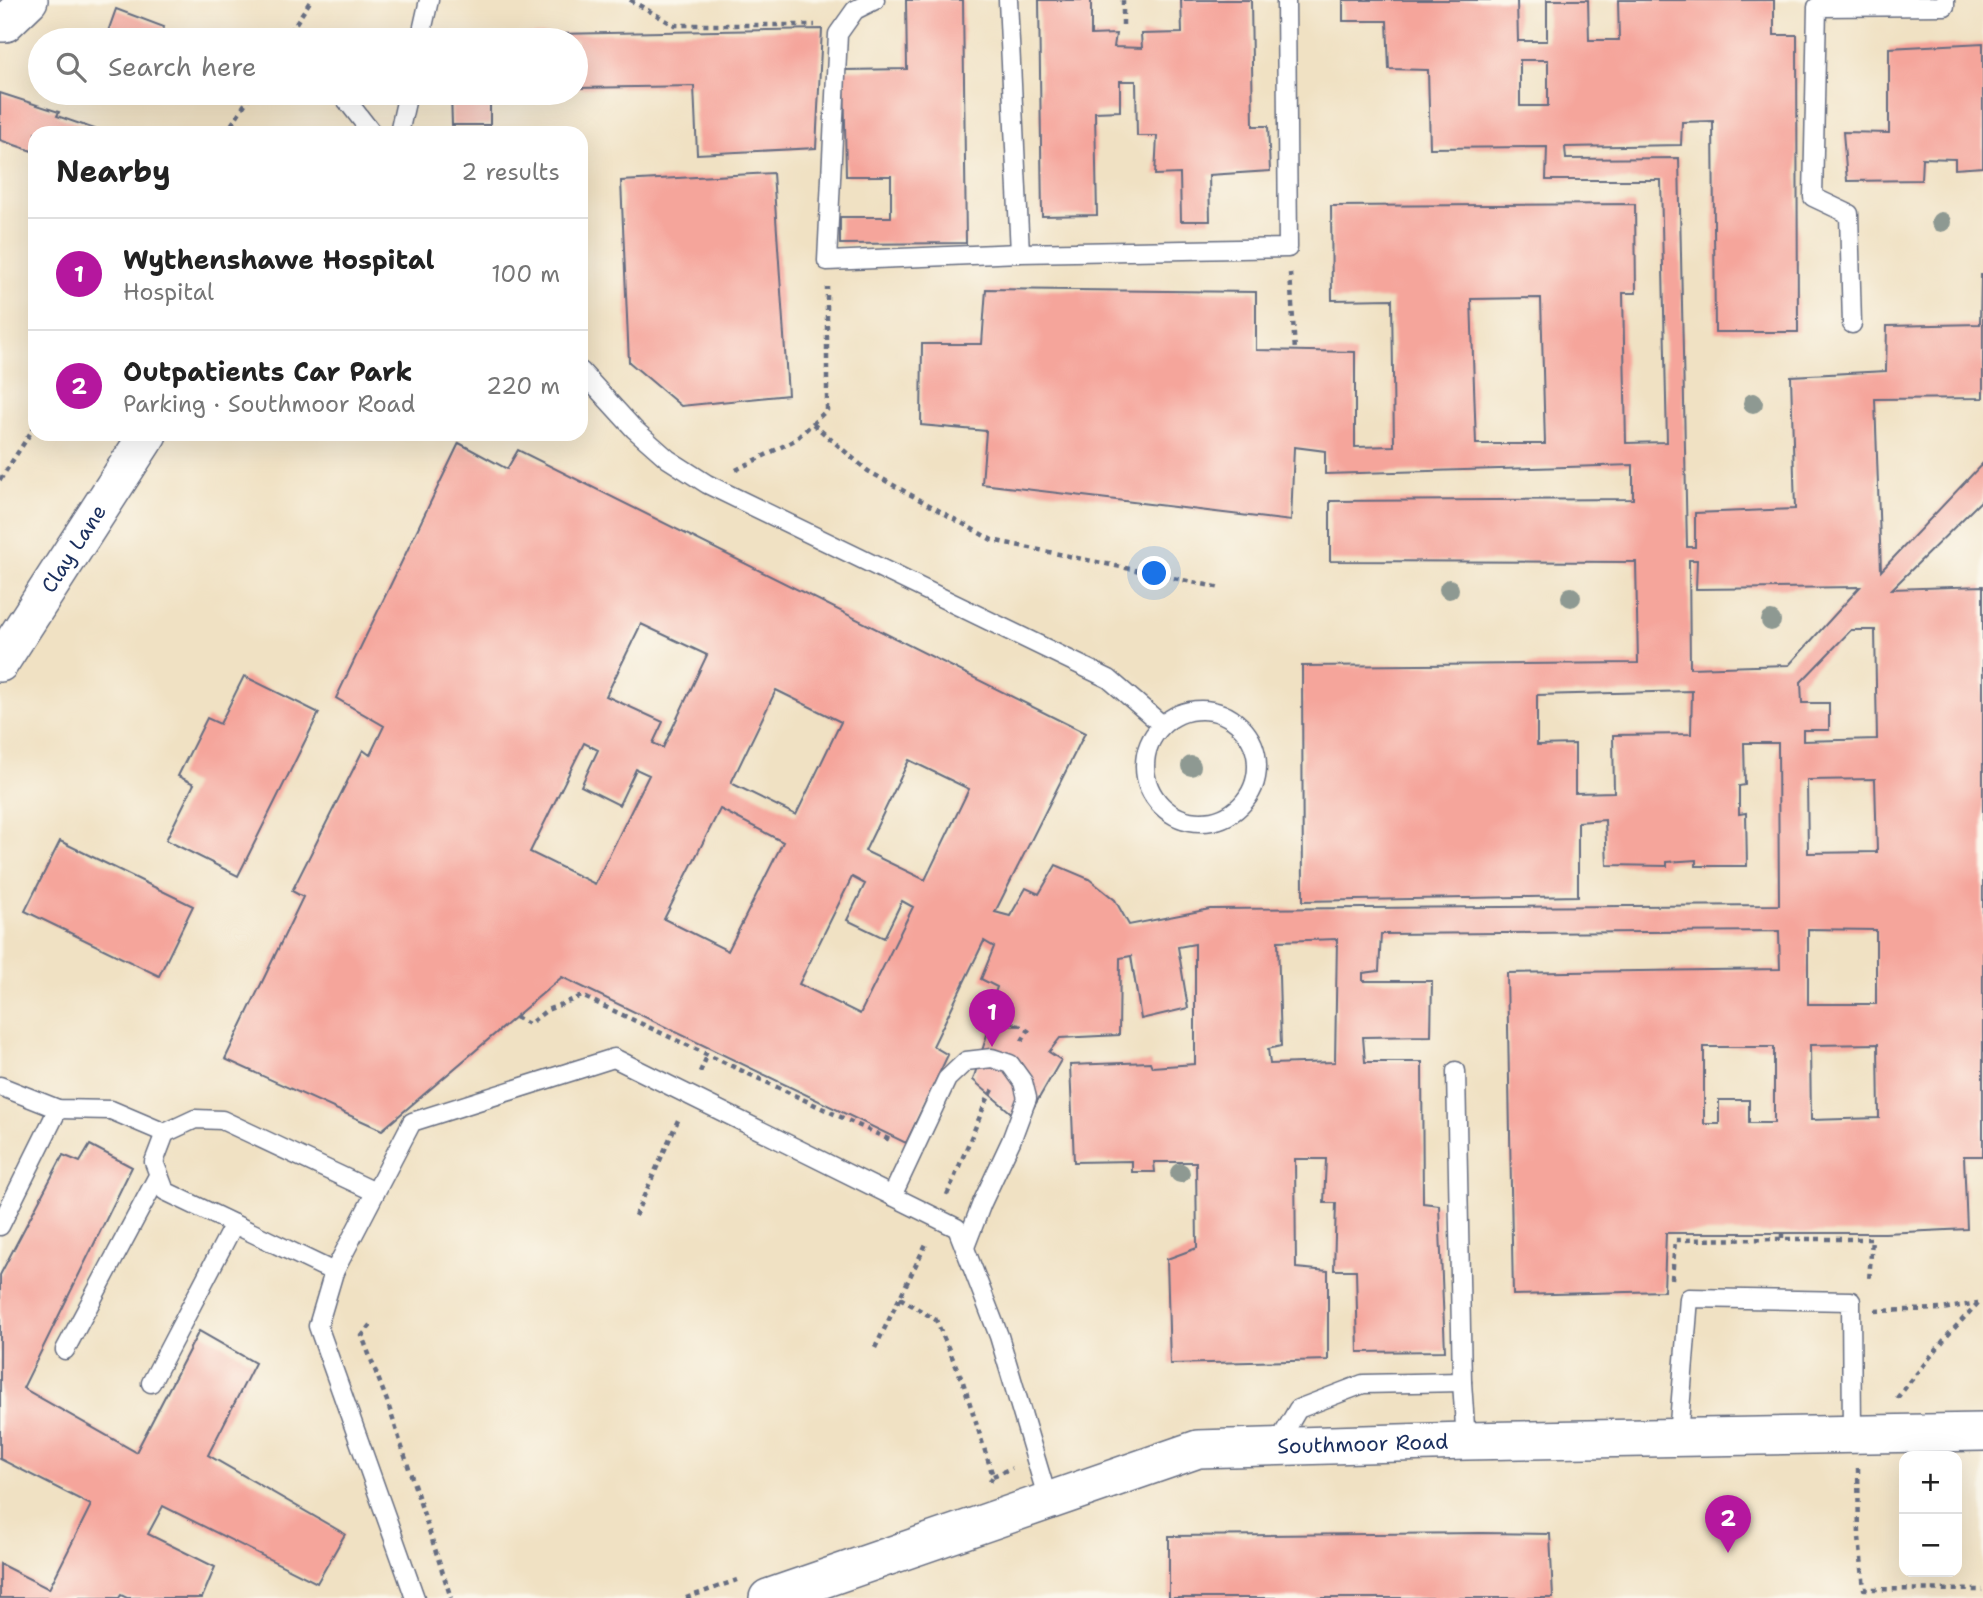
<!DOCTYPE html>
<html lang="en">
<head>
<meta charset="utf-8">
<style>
	:root { --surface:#fff; --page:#f6f6f6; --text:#222; --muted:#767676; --line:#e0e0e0; --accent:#b5179e }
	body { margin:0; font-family:"Shantell Sans",sans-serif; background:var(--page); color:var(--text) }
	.controls { position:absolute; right:21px; bottom:21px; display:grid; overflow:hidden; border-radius:14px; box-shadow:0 7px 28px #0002 }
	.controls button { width:63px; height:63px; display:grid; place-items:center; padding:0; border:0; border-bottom:2px solid var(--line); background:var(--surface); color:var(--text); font:35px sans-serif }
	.you { position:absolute; left:1155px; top:574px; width:24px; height:24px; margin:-18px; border:5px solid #fff; border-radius:50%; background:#1a73e8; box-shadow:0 0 0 10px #1a73e833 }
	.badge { display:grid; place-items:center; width:46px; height:46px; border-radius:50%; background:var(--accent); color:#fff; font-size:23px; font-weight:700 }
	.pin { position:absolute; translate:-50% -58px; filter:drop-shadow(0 2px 4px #0008) }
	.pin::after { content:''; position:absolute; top:37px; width:24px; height:21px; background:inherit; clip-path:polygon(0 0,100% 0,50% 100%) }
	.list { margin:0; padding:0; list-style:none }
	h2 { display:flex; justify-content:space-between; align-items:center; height:91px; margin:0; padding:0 28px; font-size:30px }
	h2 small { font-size:23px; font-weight:400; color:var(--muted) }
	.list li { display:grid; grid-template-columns:46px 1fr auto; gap:21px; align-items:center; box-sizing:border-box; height:112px; padding:0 28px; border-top:2px solid var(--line) }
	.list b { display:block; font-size:26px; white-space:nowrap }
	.list p { margin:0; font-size:23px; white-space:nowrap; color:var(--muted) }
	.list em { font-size:23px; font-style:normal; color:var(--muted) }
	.icon { flex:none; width:38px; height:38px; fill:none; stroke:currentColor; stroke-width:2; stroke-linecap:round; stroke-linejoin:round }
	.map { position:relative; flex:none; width:1983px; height:1598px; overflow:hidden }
	.search { position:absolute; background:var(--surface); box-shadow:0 7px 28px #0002; left:28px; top:28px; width:560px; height:77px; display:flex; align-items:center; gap:18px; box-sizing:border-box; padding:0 24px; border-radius:38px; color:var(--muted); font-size:26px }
	.panel { position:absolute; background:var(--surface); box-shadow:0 7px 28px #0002; left:28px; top:126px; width:560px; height:315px; border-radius:21px }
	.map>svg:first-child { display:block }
	.building { fill:#f5a59b; fill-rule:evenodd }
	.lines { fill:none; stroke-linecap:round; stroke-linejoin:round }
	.lane-casing { stroke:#666d81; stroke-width:21 }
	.street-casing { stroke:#666d81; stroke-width:40 }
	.path { stroke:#666d81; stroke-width:4.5; stroke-dasharray:5 5; stroke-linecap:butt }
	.lane { stroke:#fff; stroke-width:18 }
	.street { stroke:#fff; stroke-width:37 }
	.tree { fill:#8e9992 }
	.labels { text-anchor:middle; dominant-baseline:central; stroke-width:7; stroke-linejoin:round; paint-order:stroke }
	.street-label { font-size:21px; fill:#1b2f5e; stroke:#fbf7ec }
</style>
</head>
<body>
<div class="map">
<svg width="1983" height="1598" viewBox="0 0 1983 1598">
	<rect width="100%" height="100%" fill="#fbf7ec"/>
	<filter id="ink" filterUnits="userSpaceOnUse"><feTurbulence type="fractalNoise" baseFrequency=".0143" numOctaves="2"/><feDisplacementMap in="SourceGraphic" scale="14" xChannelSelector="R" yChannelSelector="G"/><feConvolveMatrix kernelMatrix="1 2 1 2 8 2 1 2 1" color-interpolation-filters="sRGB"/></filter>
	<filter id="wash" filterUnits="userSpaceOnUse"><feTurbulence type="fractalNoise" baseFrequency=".00686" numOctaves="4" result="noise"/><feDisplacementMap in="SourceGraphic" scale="28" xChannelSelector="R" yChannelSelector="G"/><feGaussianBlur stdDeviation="1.57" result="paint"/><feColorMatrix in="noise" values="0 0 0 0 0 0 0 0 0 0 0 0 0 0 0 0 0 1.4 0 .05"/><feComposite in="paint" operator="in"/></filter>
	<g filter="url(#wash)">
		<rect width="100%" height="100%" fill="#f0e1c3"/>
		<g id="blocks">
			<!-- building -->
			<g class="building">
				<polygon points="906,0 963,0 966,243 840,244 840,217 891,217 891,176 846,176 844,70 907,69"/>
				<polygon points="1039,0 1091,0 1091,35 1116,34 1114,47 1142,48 1141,34 1182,33 1181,0 1251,0 1253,126 1268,126 1270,171 1209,175 1210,221 1181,221 1180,174 1155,175 1157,136 1137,136 1136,81 1120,81 1120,111 1095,112 1097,215 1042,216"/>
				<path d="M1343,0H1517L1518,41H1547V0H1588L1589,40H1619L1618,0H1774V35H1797L1798,332H1715L1713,121L1682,122L1681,145L1565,147L1566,159L1679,158L1687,547H1695V513L1795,509L1791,376L1886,371L1887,326L1980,324L1981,275H1983V398L1875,399L1881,571L1983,463V499L1892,589L1983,586V1156H1964L1967,1229L1885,1233H1666L1664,1291L1513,1295L1507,973L1780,969L1779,931L1381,934L1379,971L1363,973V981H1432L1431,1036L1363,1037L1365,1062H1422L1423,1203L1439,1205L1445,1351L1358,1352L1356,1270H1334L1336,1203H1324L1326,1159H1295L1296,1268L1328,1271V1360L1170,1364L1167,1259L1197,1248L1196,1162H1154L1155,1172H1132V1161L1074,1162L1070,1065L1150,1062L1152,1067L1195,1064V944L1178,947L1188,1008L1141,1019L1131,956L1120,958L1119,1035L1060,1038L1049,1052L1061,1060L1024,1124L973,1080L990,1025L1022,1026L988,1014L997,987L981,979L994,947L984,941L933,1046L948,1055L906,1143L562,977L382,1130L225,1059L303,897L292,891L363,750L370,755L384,726L336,698L459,443L507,469L518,450L1085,733L995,912L1010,916L1026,888L1039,894L1056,865L1089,879L1115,900L1129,925L1210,909L1779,905L1778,743H1744L1745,785L1739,786V814L1746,813L1747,866H1696V860L1667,862V866L1607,865L1605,820L1578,822V896L1303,901L1302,666L1638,663L1636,562L1330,561V501L1633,499V465L1325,474V451L1294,447L1291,521L982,484L986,431L921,425L922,344H982L986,289L1256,292V350L1355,352V447L1394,446L1392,299L1332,300L1331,206L1635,204L1636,293H1623L1626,443L1667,442L1661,180H1546L1547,147L1430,148L1428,70L1389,69L1387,21H1343ZM1520,60H1548V106H1520ZM1541,298L1545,444H1476L1471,299ZM1689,560H1697L1696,589L1860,587L1789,665L1690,668ZM641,624L707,655L663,748L653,743L663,722L606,696ZM1851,630H1875L1877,739L1803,741V730H1829V703H1802L1801,682ZM776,690L841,722L796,815L731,783ZM1692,691L1691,734L1613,735L1614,792L1575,793V744L1537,745V695ZM584,743L598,750L581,786L619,805L636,769L649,775L595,884L530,852ZM909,760L969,789L925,880L865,851ZM1875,779L1877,852L1808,853L1807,780ZM720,809L783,842L728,951L664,919ZM852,877L865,884L847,920L884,938L902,901L913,907L860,1014L799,984ZM1808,929L1876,930V1004H1808ZM1337,939L1335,1062L1270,1064L1268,1049L1281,1046L1278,941ZM1878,1044L1879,1118L1811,1120L1810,1045ZM1704,1047H1774V1123H1749V1100H1719V1124H1704Z"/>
				<polygon points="116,9 164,27 159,40 105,40"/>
				<polygon points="822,29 816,148 697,154 694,86 576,88 576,40 450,40 450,36"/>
				<polygon points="1983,43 1983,167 1955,169 1955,159 1922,158 1921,180 1847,181 1843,132 1889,133 1889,48"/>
				<polygon points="0,93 59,112 57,116 106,133 35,133 35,152 0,140"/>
				<polygon points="451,93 490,93 490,125 452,125"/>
				<polygon points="773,173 788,395 681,406 629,362 621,181"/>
				<polygon points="244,676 319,713 238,876 166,840 194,784 178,776 207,718 220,724"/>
				<polygon points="60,841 193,906 159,976 25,911"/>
				<polygon points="90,1145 132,1167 23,1388 136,1452 199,1331 255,1363 208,1455 345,1534 317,1583 163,1506 148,1534 215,1567 202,1598 127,1598 121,1595 119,1598 0,1598 0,1564 49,1589 91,1505 0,1459 0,1275 63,1155 80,1162"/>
				<polygon points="1482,1533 1550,1534 1553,1598 1169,1598 1169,1536"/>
			</g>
		</g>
	</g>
	<g filter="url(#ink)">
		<use href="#blocks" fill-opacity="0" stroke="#666d81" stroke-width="2"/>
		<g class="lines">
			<defs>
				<g id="lane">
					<polyline points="875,0 855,10 838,34 827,261 1020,253"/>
					<polyline points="1008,0 1020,253 1288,248 1286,0"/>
					<polyline points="420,40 429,0"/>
					<polyline points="341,93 372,133"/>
					<polyline points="399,133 408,93"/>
					<polyline points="1852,324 1849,214 1813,197 1817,7 1945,6 1945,0"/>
					<polyline points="581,371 634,429 668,459 707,484 1109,679 1161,724"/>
					<circle cx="1201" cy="766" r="56"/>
					<polyline points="1456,1071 1462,1382 1466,1441"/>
					<polyline points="0,1086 58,1109 111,1110 165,1133"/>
					<polyline points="892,1196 947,1079 966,1061 992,1058 1010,1064 1023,1082 1027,1098 1011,1141 982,1203 965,1247"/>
					<polyline points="0,1226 58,1109"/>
					<polyline points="334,1272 165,1191 154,1162 165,1133 195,1119 222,1120 375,1192"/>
					<polyline points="65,1350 159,1174"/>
					<polyline points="151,1383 234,1224"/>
					<polyline points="1678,1436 1689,1298 1851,1301 1852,1434"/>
					<polyline points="1277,1445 1298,1409 1363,1384 1462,1382"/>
					<polyline points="415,1598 318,1326 334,1272 412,1122 614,1058 957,1228 999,1336 1048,1500"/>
				</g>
				<g id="street">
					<polyline points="0,23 5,23 29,0"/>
					<path id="s1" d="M0,663L148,434"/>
					<path id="s2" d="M768,1598L1198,1449L1466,1441L1983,1432"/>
				</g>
			</defs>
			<!-- lane casing -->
			<use href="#lane" class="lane-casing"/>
			<!-- street casing -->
			<use href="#street" class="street-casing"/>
			<!-- path -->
			<g class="path">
				<polyline points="630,0 674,25 815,25"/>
				<polyline points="1123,0 1123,28"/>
				<polyline points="285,40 311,0"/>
				<polyline points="226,133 252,93"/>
				<polyline points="1290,273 1295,351"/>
				<polyline points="813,424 868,471 992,540 1221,588"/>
				<polyline points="736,470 795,440 827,410 827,287"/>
				<polyline points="0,480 35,426"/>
				<polyline points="515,1017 529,1024 547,1010 582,996 890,1140"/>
				<polyline points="1022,1041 1029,1029"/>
				<polyline points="700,1072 708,1054"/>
				<polyline points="947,1195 986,1102 994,1088"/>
				<polyline points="635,1216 679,1118"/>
				<polyline points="1782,1233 1782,1239 1872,1239 1869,1281"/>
				<polyline points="1672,1279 1675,1240 1782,1239"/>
				<polyline points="900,1298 936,1320 963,1382 993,1476 990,1482"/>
				<polyline points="1875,1311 1942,1309 1978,1303"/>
				<polyline points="371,1325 362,1336 387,1401 451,1598"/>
				<polyline points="875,1348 927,1242"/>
				<polyline points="1897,1398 1948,1335 1978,1303 1983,1302"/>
				<polyline points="1858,1468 1859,1537 1864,1589 1983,1590"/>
				<polyline points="993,1476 1012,1468"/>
				<polyline points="686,1598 737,1580"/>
			</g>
			<!-- lane -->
			<use href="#lane" class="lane"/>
			<!-- street -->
			<use href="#street" class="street"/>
		</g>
		<!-- trees -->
		<g class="tree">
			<circle cx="1941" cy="222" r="10"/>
			<circle cx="1753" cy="403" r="10"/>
			<circle cx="1449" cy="589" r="10"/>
			<circle cx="1571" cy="597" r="10"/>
			<circle cx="1771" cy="621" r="10"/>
			<circle cx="1191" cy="766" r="10"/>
			<circle cx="1180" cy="1173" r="10"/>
		</g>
	</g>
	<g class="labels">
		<!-- street labels -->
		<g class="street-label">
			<text stroke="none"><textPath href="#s1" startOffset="136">Clay Lane</textPath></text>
			<text stroke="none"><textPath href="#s2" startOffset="620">Southmoor Road</textPath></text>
		</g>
	</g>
</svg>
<div class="controls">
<button>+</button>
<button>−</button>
</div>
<div class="you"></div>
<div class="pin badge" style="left:992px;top:1047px">1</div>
<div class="pin badge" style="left:1728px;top:1553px">2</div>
<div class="search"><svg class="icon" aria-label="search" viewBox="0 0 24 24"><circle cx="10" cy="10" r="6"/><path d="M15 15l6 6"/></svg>Search here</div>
<section class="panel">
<h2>Nearby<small>2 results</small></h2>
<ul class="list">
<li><span class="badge">1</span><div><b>Wythenshawe Hospital</b><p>Hospital</p></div><em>100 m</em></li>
<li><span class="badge">2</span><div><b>Outpatients Car Park</b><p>Parking · Southmoor Road</p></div><em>220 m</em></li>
</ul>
</section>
</div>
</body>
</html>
